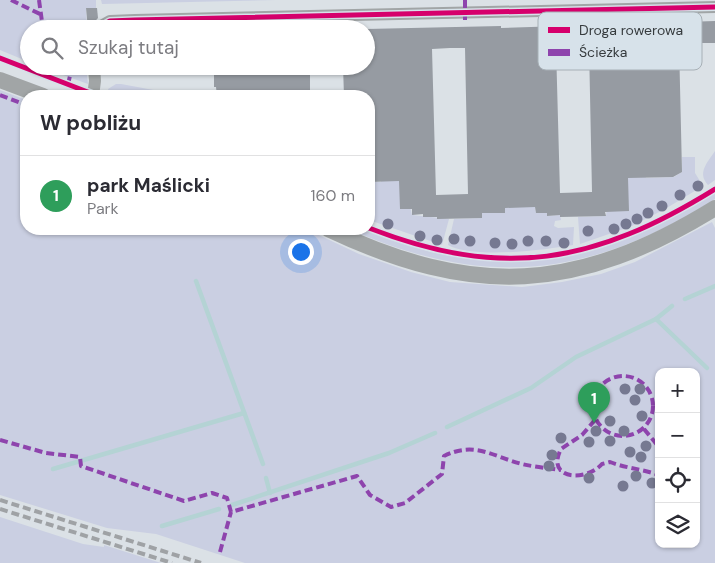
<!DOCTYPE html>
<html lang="pl">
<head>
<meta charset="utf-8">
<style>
	:root { --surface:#fff; --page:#f7f7f7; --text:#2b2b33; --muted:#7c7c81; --line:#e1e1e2; --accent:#b45309 }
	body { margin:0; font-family:"DM Sans",sans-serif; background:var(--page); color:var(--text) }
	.controls { position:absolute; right:15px; bottom:15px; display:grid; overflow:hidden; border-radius:10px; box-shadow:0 1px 4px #0004 }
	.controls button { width:45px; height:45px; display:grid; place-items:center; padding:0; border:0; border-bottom:1px solid var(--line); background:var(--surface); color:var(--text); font:25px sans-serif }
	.you { position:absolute; left:300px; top:251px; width:18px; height:18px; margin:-12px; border:4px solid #fff; border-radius:50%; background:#1a73e8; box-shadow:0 0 0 8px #1a73e833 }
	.badge { display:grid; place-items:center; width:32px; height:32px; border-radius:50%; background:var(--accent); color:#fff; font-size:16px; font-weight:700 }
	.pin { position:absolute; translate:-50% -41px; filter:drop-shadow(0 1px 2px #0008) }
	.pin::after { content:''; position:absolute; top:26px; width:18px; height:15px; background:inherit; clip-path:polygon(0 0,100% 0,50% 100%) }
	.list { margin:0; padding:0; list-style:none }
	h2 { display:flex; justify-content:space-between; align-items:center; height:65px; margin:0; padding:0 20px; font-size:21px }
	h2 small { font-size:16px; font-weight:400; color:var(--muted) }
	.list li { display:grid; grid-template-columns:32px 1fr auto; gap:15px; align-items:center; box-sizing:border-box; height:80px; padding:0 20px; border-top:1px solid var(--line) }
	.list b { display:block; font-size:19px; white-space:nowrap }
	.list p { margin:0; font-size:16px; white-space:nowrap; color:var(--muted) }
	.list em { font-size:16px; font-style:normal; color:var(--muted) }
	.icon { flex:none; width:28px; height:28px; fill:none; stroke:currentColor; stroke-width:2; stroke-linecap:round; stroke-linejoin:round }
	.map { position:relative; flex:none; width:715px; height:563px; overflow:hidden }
	.search { position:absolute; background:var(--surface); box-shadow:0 1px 4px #0004; left:20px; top:20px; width:355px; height:55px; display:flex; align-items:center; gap:12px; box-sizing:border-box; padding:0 18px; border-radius:28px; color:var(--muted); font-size:19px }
	.panel { position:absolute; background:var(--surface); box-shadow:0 1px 4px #0004; left:20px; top:90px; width:355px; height:145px; border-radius:20px }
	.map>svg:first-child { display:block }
	.green { fill:#cacfe2; fill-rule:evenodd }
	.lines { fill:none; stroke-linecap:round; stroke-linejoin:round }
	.stream { stroke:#b4d3d4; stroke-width:4.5 }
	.building { fill:#969ba2; fill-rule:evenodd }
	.minor { stroke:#a1a5a6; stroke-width:12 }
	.tertiary { stroke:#a1a5a6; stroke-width:16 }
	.rail { stroke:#9fa2a5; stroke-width:4; stroke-dasharray:8 4; stroke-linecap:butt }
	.quiet { stroke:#8e44ad; stroke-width:4; stroke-dasharray:8 4; stroke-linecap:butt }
	.cycleway-casing { stroke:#d7e2ea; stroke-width:8 }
	.cycleway { stroke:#d6006c; stroke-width:5 }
	.tree { fill:#767991 }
	.key { fill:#d7e2ea; stroke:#a7b0b6; stroke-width:1 }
	.key-label { font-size:14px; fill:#363b3e }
</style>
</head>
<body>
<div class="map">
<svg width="715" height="563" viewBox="0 0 715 563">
	<rect width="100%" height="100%" fill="#dbe1e6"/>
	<!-- green -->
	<g class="green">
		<polygon points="0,0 96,0 96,8 86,8 87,29 29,29 29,62 0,50"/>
		<polygon points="101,0 276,0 102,4"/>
		<polygon points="625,58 646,178 674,177 682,172 682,157 695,157 695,173 703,186 665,209 632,226 580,244 578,217 606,216"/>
		<path d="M502,62L524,207H535L536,213H547V216L560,215L561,220L555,221L554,226L558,228L574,227L573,245C545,250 472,259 448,245L454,219L481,218L482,213L505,212Z"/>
		<polygon points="378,64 412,215 449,219 442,245 369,220 369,182 381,182"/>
		<polygon points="47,66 86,66 88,84 52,71 53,68"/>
		<polygon points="116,84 121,84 159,91 159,94 155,93 151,96 117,96 109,92 108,89"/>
		<path d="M0,90L26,100V229H306L359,254L411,272L450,282L522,287L562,282L601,274L635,262L712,222L715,228V563H245L156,534L107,528L0,495ZM659,372H696V544H659Z"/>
		<path d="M715,151V180L708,185C697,173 707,163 715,151Z"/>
		<path d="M715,192V199C590,278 484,289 349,229C376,229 408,247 436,253C543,276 625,249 715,192Z"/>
		<polygon points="0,517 83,544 104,547 104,545 161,563 0,563"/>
	</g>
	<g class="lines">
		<!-- stream -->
		<g class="stream">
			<polyline points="196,281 263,464"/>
			<polyline points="685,299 715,286"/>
			<polyline points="656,319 707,368"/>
			<polyline points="447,427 531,388 576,357 656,319 672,306"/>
			<polyline points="53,469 244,413"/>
			<polyline points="266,478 270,493"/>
			<polyline points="232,505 389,453 435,433"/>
			<polyline points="162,526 219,509"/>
		</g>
	</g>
	<!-- building -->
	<g class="building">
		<polygon points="86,8 97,8 98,18 88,29"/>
		<path d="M715,21V43H679L682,172L673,177L628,178L629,211L605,212L606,216L560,217V215L547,216V213H536L535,207L505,208V213H482V218L437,219V217H423V214L412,215V209H400L399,181L369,182V96H344L343,66H366V29L501,26V28ZM589,46L592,192L560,193L556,47ZM450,48H465L468,194L436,195L432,49Z"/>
		<polygon points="214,66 310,66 310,96 217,96 216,87 214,87"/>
	</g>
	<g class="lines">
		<!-- minor -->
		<g class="minor">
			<polyline points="96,29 110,21 135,20 715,7"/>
			<polyline points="93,96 95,81 94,66"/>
		</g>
		<!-- tertiary -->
		<g class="tertiary">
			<polyline points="0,80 43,96"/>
			<path d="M328,229C474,298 577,293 715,208"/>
		</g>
		<!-- rail -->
		<g class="rail">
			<polyline points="0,500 201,563"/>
			<polyline points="0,509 172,563"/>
		</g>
		<!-- quiet -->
		<g class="quiet">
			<polyline points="11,0 40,14"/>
			<polyline points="39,0 43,29"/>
			<polyline points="465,0 465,21"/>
			<polyline points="65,66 70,76 68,84"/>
			<polyline points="0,95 26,105"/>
			<circle cx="623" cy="406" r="30"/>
			<path d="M595,420L582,435L561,449C545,480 586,482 602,464L610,462C625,468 642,469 659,475"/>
			<polyline points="644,429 659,447"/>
			<path d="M0,440L46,453L80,457L81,466L184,501L212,493L227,498L231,512L357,476L370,495L391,507L405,503L442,474L444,456C475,441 491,456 522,464C534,467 548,468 561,470"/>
			<polyline points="220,552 231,512"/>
		</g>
		<defs>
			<g id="cycleway">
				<polyline points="96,29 110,21 135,20 715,7"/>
				<polyline points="0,58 98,96"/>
				<path d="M369,228C503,280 594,264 715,189"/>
			</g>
		</defs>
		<!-- cycleway casing -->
		<use href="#cycleway" class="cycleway-casing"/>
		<!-- cycleway -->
		<use href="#cycleway" class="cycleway"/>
	</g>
	<!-- trees -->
	<g class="tree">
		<circle cx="698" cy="186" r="5.5"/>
		<circle cx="680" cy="195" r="5.5"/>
		<circle cx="662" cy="206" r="5.5"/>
		<circle cx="648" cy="213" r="5.5"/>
		<circle cx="637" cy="219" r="5.5"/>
		<circle cx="388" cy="224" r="5.5"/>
		<circle cx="626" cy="224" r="5.5"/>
		<circle cx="614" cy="229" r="5.5"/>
		<circle cx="588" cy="231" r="5.5"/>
		<circle cx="420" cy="236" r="5.5"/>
		<circle cx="454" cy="239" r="5.5"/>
		<circle cx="437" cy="240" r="5.5"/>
		<circle cx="470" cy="241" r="5.5"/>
		<circle cx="528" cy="241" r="5.5"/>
		<circle cx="546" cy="241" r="5.5"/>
		<circle cx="495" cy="243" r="5.5"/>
		<circle cx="564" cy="243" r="5.5"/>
		<circle cx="512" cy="244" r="5.5"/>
		<circle cx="625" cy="389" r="5.5"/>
		<circle cx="640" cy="389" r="5.5"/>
		<circle cx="635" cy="400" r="5.5"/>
		<circle cx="642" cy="416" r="5.5"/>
		<circle cx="610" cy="421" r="5.5"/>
		<circle cx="596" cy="431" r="5.5"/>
		<circle cx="624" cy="431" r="5.5"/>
		<circle cx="561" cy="438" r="5.5"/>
		<circle cx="610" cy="441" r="5.5"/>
		<circle cx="589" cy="442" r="5.5"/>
		<circle cx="646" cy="446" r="5.5"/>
		<circle cx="630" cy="452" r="5.5"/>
		<circle cx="552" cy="455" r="5.5"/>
		<circle cx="641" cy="457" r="5.5"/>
		<circle cx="549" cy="466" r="5.5"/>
		<circle cx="636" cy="476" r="5.5"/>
		<circle cx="589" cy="478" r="5.5"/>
		<circle cx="652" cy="483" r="5.5"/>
		<circle cx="623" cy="486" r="5.5"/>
	</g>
	<!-- legend -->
	<rect x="538" y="12" width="164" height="58" rx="8" class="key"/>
	<rect x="548" y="27" width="22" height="6" fill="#d6006c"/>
	<rect x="548" y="49" width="22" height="7" fill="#8e44ad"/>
	<g class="key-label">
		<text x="579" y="35">Droga rowerowa</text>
		<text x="579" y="57">Ścieżka</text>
	</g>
</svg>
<div class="controls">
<button>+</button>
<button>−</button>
<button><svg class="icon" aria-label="locate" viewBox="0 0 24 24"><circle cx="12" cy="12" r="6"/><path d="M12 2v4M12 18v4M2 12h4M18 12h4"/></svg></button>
<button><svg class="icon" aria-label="layers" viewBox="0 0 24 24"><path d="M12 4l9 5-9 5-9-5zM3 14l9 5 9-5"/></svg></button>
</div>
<div class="you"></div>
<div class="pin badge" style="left:594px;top:423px;background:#2e9e5b">1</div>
<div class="search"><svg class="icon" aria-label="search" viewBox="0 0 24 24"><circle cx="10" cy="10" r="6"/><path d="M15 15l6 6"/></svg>Szukaj tutaj</div>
<section class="panel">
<h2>W pobliżu<small></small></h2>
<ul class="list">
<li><span class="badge" style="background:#2e9e5b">1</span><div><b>park Maślicki</b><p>Park</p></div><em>160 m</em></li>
</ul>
</section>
</div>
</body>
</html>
